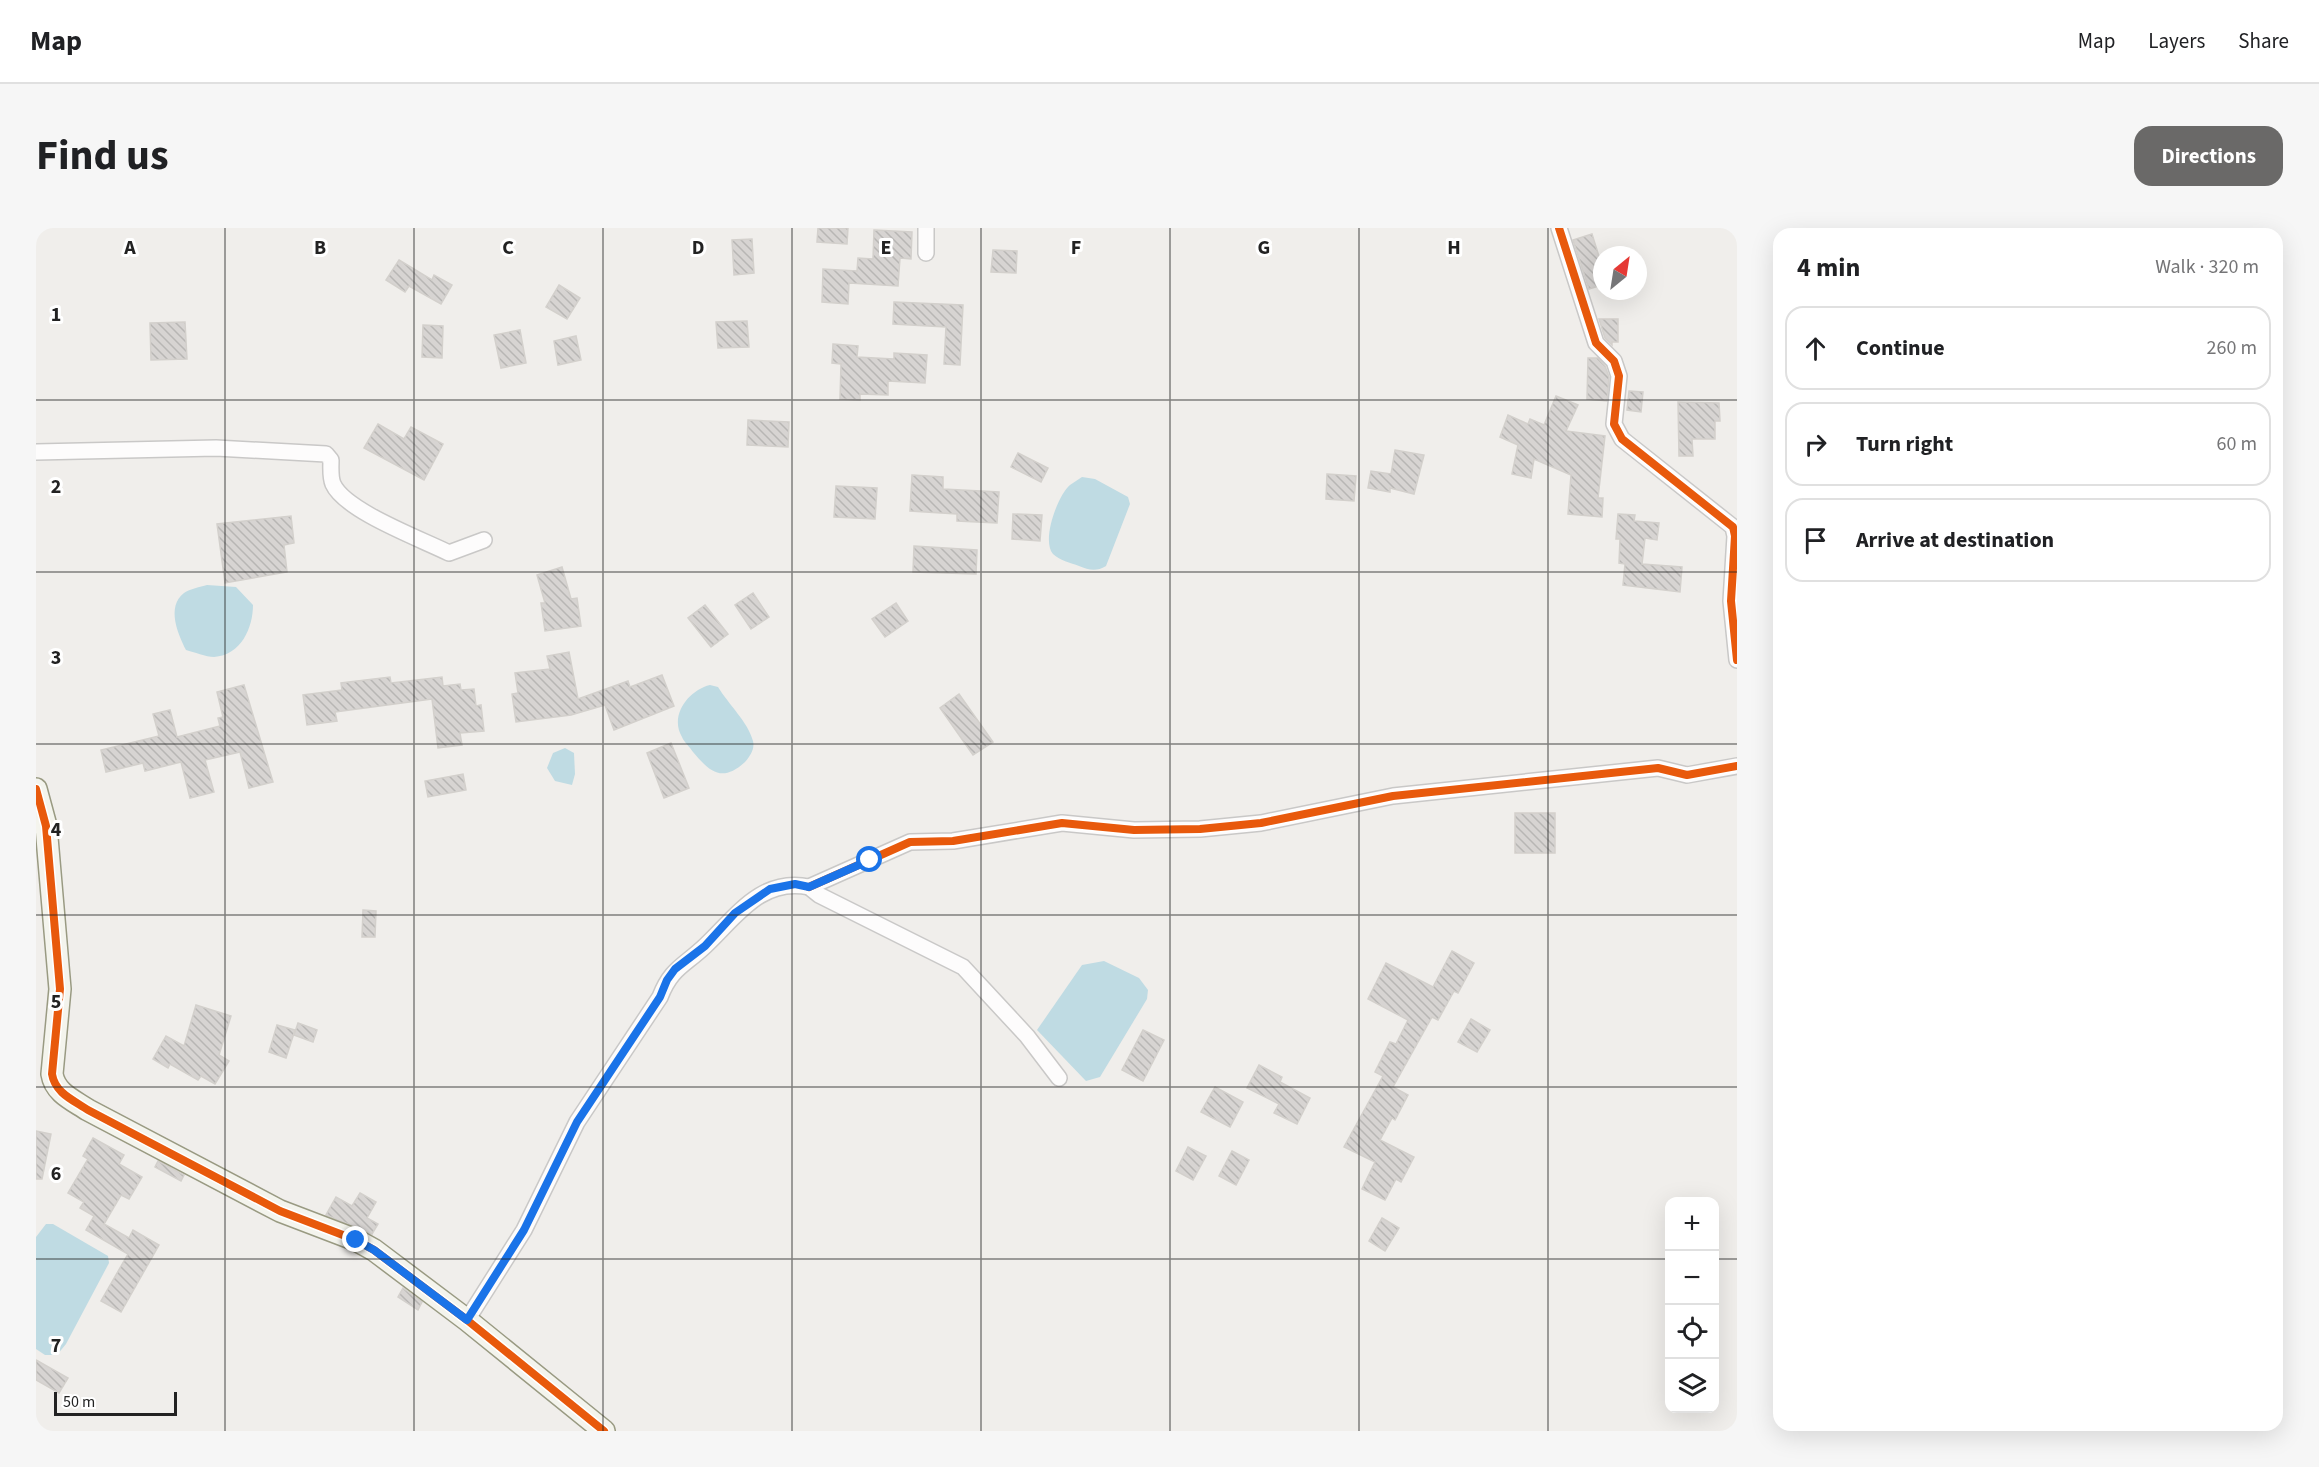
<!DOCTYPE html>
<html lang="en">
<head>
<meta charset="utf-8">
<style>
	:root { --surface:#fff; --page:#f6f6f6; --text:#202124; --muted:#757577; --line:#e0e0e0; --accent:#6a6968 }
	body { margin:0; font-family:"Source Sans 3",sans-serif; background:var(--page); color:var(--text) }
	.controls { position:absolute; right:18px; bottom:18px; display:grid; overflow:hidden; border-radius:12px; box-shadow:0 6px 24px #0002 }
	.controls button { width:54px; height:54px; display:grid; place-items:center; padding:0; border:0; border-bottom:2px solid var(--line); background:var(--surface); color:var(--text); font:30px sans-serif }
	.compass { position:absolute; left:1557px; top:18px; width:54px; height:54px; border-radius:50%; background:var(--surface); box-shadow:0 6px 24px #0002; rotate:30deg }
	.scale { position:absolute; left:18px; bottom:15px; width:123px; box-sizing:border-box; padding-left:6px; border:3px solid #222; border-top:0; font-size:16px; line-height:21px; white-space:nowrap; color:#222; -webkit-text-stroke:4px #fff; paint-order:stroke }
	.stop { position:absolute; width:18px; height:18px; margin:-14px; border:4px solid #1a73e8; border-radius:50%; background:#fff }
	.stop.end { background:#1a73e8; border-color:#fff; box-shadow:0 2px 6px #0008 }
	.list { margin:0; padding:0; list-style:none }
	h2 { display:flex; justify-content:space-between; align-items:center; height:78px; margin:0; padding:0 24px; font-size:26px }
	h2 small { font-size:20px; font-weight:400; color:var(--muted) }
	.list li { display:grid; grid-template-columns:39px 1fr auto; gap:18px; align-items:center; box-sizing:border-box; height:84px; margin:0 12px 12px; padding:0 12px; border:2px solid var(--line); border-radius:18px }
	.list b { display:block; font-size:22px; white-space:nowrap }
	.list em { font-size:20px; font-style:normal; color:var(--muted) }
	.icon { flex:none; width:33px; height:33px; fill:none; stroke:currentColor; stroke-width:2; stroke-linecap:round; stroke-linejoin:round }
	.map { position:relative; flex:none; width:1701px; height:1203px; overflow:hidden; border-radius:18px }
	header { display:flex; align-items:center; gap:36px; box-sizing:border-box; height:84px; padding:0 30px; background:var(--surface); border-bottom:2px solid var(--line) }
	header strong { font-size:28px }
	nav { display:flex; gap:33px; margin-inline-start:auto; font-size:21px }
	.intro { display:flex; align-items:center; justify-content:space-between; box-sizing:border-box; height:144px; padding:0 36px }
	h1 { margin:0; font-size:42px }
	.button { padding:15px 27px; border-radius:18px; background:var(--accent); color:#fff; font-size:21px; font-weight:700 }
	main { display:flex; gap:36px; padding:0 36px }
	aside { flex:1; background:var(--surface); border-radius:18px; box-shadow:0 6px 24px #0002 }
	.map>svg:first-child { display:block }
	.water { fill:#bfdbe3 }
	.building { fill:url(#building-back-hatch); stroke:#d3d0cc; stroke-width:1.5 }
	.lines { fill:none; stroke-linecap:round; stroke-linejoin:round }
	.street-casing { stroke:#c9c8c7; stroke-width:18 }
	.secondary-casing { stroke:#999a82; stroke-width:24 }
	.street { stroke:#fdfcfc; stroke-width:15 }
	.secondary { stroke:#f4f4ed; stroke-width:21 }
	.cycleway-casing { stroke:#fff; stroke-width:11 }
	.cycleway { stroke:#e8590c; stroke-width:8 }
	.route { stroke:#1a73e8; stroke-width:8 }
	.grid { fill:none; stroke:#222; stroke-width:1.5; stroke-opacity:0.55 }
	.grid-label { font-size:20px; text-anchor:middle; font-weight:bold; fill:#222; stroke:#fff; stroke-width:6; stroke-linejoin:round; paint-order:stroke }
</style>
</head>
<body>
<header>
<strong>Map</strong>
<nav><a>Map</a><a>Layers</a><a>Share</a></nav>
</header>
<div class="intro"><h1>Find us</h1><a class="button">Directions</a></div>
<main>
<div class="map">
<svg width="1701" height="1203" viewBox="0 0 1701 1203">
	<defs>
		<pattern id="building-back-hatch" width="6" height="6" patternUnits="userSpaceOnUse" patternTransform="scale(1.5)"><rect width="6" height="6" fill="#d7d4d2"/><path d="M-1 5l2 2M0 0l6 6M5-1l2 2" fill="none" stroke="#b8b6b4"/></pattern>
	</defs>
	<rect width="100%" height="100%" fill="#f0eeeb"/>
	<!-- water -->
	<g class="water">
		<path d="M1046,249L1059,251L1092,269L1094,276L1070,338C1060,344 1053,342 1043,338C1035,335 1023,332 1017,326C1005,312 1022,267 1034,257C1038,254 1042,252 1046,249Z"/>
		<path d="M171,357L200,359L217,377C217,400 205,427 178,429C170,429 158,424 150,422C142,406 130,379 148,365C154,361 164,359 171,357Z"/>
		<path d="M674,457L682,459C693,477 712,494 717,513C719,521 714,528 709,534C686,555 674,544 657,524C654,519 648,514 646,509C633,487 653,462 674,457Z"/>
		<polygon points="529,520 538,525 539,546 536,557 519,553 511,540 517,525"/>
		<polygon points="1068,733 1103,750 1112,762 1111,771 1064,849 1050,853 1001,802 1046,737"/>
		<polygon points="10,996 17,996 72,1028 73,1035 30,1116 21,1127 9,1127 0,1121 0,1009"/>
	</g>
	<!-- building -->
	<g class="building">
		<polygon points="782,0 812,0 811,16 781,14"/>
		<polygon points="838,2 876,4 875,31 864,30 862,58 813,55 812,76 786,74 787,41 821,43 822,30 837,31"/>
		<polygon points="1556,6 1566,38 1566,57 1553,61 1537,12"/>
		<polygon points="716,11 718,45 698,47 696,12"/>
		<polygon points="957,22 981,23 980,45 955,44"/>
		<polygon points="363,32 396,52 398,47 416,57 405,76 373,58 369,64 350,52"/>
		<polygon points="523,57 544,70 531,91 510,79"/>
		<polygon points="858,74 927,77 924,137 908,136 910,99 857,96"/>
		<polygon points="1563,91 1582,91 1582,114 1576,114 1576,117 1569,110"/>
		<polygon points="711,93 713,119 682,120 680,94"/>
		<polygon points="149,94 151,131 115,132 114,95"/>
		<polygon points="387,97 407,98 406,130 386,129"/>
		<polygon points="484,102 490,135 465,140 458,107"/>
		<polygon points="540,108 545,132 522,137 518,113"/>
		<polygon points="797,116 822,118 821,129 858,131 858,125 891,127 889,155 852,153 852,167 824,166 824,172 804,171 805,136 796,135"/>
		<polygon points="1552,130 1562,130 1569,138 1573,149 1571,173 1551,171"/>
		<polygon points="1593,163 1607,164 1605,184 1591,182"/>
		<polygon points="1520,168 1542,177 1530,203 1569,208 1562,270 1567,270 1566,289 1532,286 1535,247 1498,231 1495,250 1476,246 1482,217 1464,209 1472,187 1492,196 1494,191 1508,197"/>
		<polygon points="1642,174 1683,175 1684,193 1679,193 1679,211 1656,211 1657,228 1643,228"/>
		<polygon points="712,192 753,194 752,219 711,217"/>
		<polygon points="342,196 368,211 375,199 407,216 388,252 328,220"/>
		<polygon points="1359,222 1388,227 1378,266 1354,260 1354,264 1332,260 1335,243 1355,246"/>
		<polygon points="982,225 1012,240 1005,254 975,239"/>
		<polygon points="1291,246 1320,248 1318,273 1290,271"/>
		<polygon points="876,247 907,249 907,261 963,264 961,295 921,293 921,286 874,283"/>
		<polygon points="800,258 841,260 839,291 798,289"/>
		<polygon points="977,286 1006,287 1004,313 976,311"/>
		<polygon points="1582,286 1599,287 1598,293 1623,295 1621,312 1609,310 1606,336 1646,339 1644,364 1587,357 1589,336 1583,335 1584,311 1580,311"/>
		<polygon points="255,288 258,315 248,317 251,344 189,355 181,296"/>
		<polygon points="878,318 941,322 940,346 877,344"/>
		<polygon points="526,339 535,371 541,370 545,398 509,403 505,375 509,375 501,347"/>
		<polygon points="717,365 733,389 715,401 699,377"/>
		<polygon points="860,375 872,393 849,409 836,391"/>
		<polygon points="669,377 692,406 675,419 652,390"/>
		<polygon points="533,424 542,471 592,453 594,459 626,447 638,478 578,502 569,477 535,487 480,494 476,466 482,465 479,445 514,441 511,428"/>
		<polygon points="354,449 355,455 406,449 407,458 424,456 425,462 438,461 440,478 445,477 448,503 424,505 426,517 402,520 396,471 299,484 301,493 271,497 267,467 306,462 305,455"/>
		<polygon points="208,457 237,554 213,560 204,524 169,532 178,564 154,570 145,534 109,543 107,535 70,544 65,522 123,508 117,486 134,482 141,509 184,498 182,490 187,489 181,464"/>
		<polygon points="923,466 957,514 937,527 904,480"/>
		<polygon points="635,515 653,560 628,570 611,525"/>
		<polygon points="427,546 430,562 392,569 389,553"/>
		<rect x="1479" y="585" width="40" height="40"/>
		<polygon points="327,682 340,683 339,709 326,709"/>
		<polygon points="1416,723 1438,735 1422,765 1418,763 1402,792 1396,789 1357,859 1372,867 1359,892 1356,890 1344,912 1378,929 1365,954 1360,951 1349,972 1326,961 1339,934 1308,919 1347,848 1339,844 1354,814 1360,816 1372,792 1332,771 1350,735 1397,759"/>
		<polygon points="160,777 195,788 183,827 193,833 179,856 165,848 162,852 134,836 132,840 117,831 130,808 148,818"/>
		<polygon points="1435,791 1454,802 1441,824 1422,814"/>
		<polygon points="262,795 281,802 277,814 258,807"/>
		<polygon points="241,797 259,802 250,830 233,824"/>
		<polygon points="1107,802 1128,812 1107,853 1086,842"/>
		<polygon points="1223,837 1246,849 1244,854 1274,870 1261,896 1238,885 1243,876 1211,860"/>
		<polygon points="1179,859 1207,874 1194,899 1165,884"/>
		<polygon points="0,903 15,906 6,951 0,951"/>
		<polygon points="57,910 88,927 83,936 106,949 93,971 85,967 68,996 93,1010 97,1002 123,1017 85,1084 65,1073 92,1026 50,1002 58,988 44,980 48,974 32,965 52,931 47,928"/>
		<polygon points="1152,919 1170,928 1157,952 1140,943"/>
		<polygon points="1196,923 1213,932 1200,957 1183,948"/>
		<polygon points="122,933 148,947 145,953 119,939"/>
		<polygon points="324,965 340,974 331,990 342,996 336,1006 290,987 300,969 316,978"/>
		<polygon points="1346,990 1363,1000 1349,1023 1333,1013"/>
		<polygon points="367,1060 386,1074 382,1082 362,1069"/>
		<polygon points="0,1132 32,1150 23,1165 0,1152"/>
	</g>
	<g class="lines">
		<defs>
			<g id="street">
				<polyline points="1523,0 1560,115 1578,133 1583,148 1578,196 1586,211 1697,299 1699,308 1695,373 1701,432"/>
				<polyline points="890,25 890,0"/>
				<path d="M0,224L180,220L290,226L295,232C295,239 294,249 297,256C309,283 385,311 413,325L448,312"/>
				<polyline points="773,659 874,614 917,613 1026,595 1098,602 1164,601 1225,595 1357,568 1622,540 1651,547 1701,538"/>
				<path d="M431,1092L488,1002L541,894L624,769C635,740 648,738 669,718C700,689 725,649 773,659L783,667L927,739L991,808L1023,850"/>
			</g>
			<path id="secondary" d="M0,561L10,598L24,761L16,846C19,865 37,872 52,882L244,983L320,1012L338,1022L431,1092L568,1203"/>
		</defs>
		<!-- street casing -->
		<use href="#street" class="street-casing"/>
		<!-- secondary casing -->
		<use href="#secondary" class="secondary-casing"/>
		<!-- street -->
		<use href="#street" class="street"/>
		<!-- secondary -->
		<use href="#secondary" class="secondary"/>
		<defs>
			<g id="cycleway">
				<polyline points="1523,0 1560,115 1578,133 1583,148 1578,196 1586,211 1697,299 1699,308 1695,373 1701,432"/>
				<path d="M0,561L10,598L24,761L16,846C19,865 37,872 52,882L244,983L320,1012L338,1022L431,1092L568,1203"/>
				<polyline points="773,659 874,614 917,613 1026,595 1098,602 1164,601 1225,595 1357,568 1622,540 1651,547 1701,538"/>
			</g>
		</defs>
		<!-- cycleway casing -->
		<use href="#cycleway" class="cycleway-casing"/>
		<!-- cycleway -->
		<use href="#cycleway" class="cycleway"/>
	</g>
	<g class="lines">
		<!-- route -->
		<polyline class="route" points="320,1012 338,1022 431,1092 488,1002 541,894 624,769 631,752 639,741 669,718 699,685 734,661 759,656 773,659 834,632"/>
	</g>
	<!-- grid -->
	<path class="grid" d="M189,0V1203M378,0V1203M567,0V1203M756,0V1203M945,0V1203M1134,0V1203M1323,0V1203M1512,0V1203M0,172H1701M0,344H1701M0,516H1701M0,687H1701M0,859H1701M0,1031H1634M1678,1031H1701"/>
	<g class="grid-label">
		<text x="94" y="26">A</text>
		<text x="284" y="26">B</text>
		<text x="472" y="26">C</text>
		<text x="662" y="26">D</text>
		<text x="850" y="26">E</text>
		<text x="1040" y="26">F</text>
		<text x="1228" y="26">G</text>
		<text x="1418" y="26">H</text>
		<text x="20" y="93">1</text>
		<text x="20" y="265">2</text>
		<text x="20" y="436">3</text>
		<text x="20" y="608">4</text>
		<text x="20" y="780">5</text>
		<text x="20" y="952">6</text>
		<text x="20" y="1124">7</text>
	</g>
</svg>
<div class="controls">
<button>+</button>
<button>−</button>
<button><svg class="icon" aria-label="locate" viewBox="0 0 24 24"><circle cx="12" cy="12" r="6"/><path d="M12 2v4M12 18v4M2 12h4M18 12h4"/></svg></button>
<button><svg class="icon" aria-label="layers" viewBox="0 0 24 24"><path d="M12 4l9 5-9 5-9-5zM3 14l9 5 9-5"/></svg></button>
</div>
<svg class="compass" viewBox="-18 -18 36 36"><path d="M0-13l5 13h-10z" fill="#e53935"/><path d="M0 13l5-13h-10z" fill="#757577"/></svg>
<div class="scale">50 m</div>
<div class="stop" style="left:834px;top:632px"></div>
<div class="stop end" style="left:320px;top:1012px"></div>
</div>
<aside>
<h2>4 min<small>Walk · 320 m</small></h2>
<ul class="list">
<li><svg class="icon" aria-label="ahead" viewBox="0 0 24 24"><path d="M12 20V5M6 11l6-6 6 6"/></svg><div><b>Continue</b></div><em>260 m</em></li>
<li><svg class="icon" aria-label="right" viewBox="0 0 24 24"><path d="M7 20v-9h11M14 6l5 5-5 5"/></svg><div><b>Turn right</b></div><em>60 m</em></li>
<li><svg class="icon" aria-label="arrive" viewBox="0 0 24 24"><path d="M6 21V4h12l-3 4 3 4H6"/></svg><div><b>Arrive at destination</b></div></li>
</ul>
</aside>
</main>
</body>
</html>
